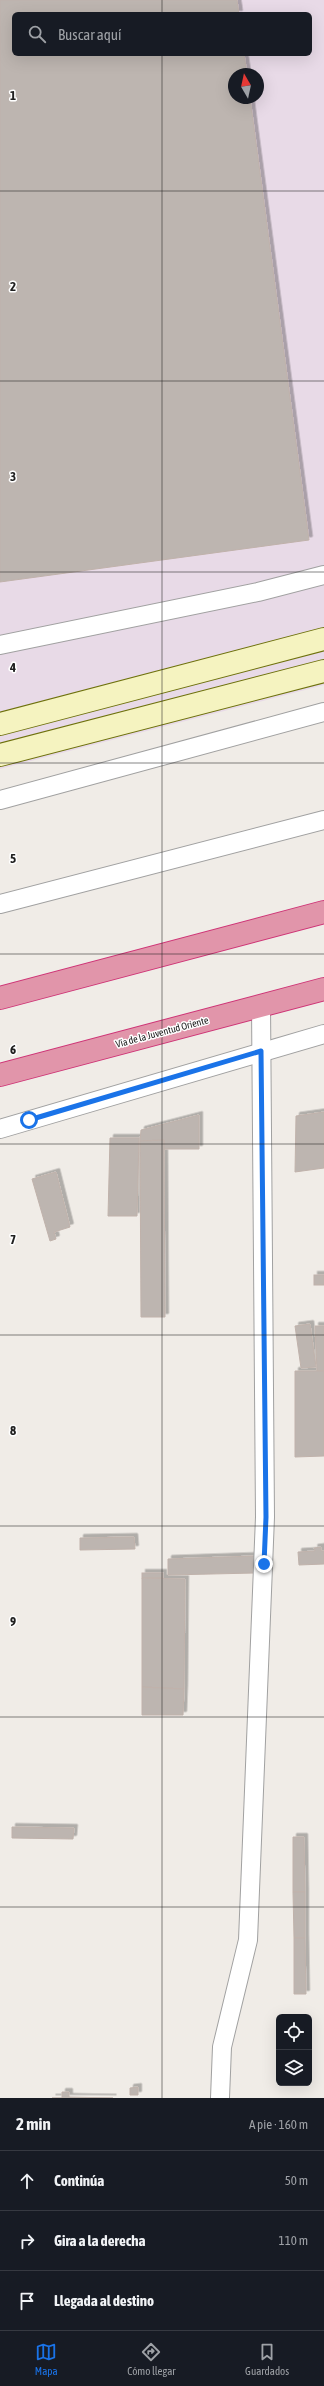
<!DOCTYPE html>
<html lang="es">
<head>
<meta charset="utf-8">
<style>
	:root { --surface:#171b24; --page:#242831; --text:#f1f3f6; --muted:#9ea1a6; --line:#363941; --accent:#1a73e8 }
	body { margin:0; font-family:"Asap Condensed",sans-serif; background:var(--page); color:var(--text) }
	.controls { position:absolute; right:12px; bottom:12px; display:grid; overflow:hidden; border-radius:6px; box-shadow:0 4px 16px #0002 }
	.controls button { width:36px; height:36px; display:grid; place-items:center; padding:0; border:0; border-bottom:1px solid var(--line); background:var(--surface); color:var(--text); font:20px sans-serif }
	.compass { position:absolute; left:228px; top:68px; width:36px; height:36px; border-radius:50%; background:var(--surface); box-shadow:0 4px 16px #0002; rotate:351deg }
	.stop { position:absolute; width:12px; height:12px; margin:-9px; border:3px solid #1a73e8; border-radius:50%; background:#fff }
	.stop.end { background:#1a73e8; border-color:#fff; box-shadow:0 1px 4px #0008 }
	.list { margin:0; padding:0; list-style:none }
	h2 { display:flex; justify-content:space-between; align-items:center; height:52px; margin:0; padding:0 16px; font-size:17px }
	h2 small { font-size:13px; font-weight:400; color:var(--muted) }
	.list li { display:grid; grid-template-columns:26px 1fr auto; gap:12px; align-items:center; box-sizing:border-box; height:60px; padding:0 16px; border-top:1px solid var(--line) }
	.list b { display:block; font-size:15px; white-space:nowrap }
	.list em { font-size:13px; font-style:normal; color:var(--muted) }
	.icon { flex:none; width:22px; height:22px; fill:none; stroke:currentColor; stroke-width:2; stroke-linecap:round; stroke-linejoin:round }
	.map { position:relative; flex:none; width:324px; height:2098px; overflow:hidden }
	.search { position:absolute; background:var(--surface); box-shadow:0 4px 16px #0002; left:12px; right:12px; top:12px; height:44px; display:flex; align-items:center; gap:10px; box-sizing:border-box; padding:0 14px; border-radius:6px; color:var(--muted); font-size:15px }
	.sheet { height:232px; background:var(--surface) }
	nav { display:flex; justify-content:space-around; align-items:center; box-sizing:border-box; height:56px; border-top:1px solid var(--line); background:var(--surface); font-size:11px; color:var(--muted) }
	nav a { display:grid; justify-items:center; gap:2px }
	nav .on { color:var(--accent) }
	.map>svg:first-child { display:block }
	.industrial { fill:#e8dae7; fill-rule:evenodd }
	.building { fill:#bdb5b0; stroke:#c0b2ab; filter:url(#shadow) }
	.lines { fill:none; stroke-linecap:round; stroke-linejoin:round }
	.lane-casing { stroke:#a1a1a1; stroke-width:20 }
	.secondary-casing { stroke:#6e710d; stroke-width:24 }
	.highway-casing { stroke:#ce3476; stroke-width:24 }
	.lane { stroke:#fff; stroke-width:18 }
	.secondary { stroke:#f5f3c0; stroke-width:22 }
	.highway { stroke:#e195aa; stroke-width:22 }
	.route { stroke:#1a73e8; stroke-width:5 }
	.grid { fill:none; stroke:#202020; stroke-width:1; stroke-opacity:0.55 }
	.labels { text-anchor:middle; dominant-baseline:central; stroke-width:3; stroke-linejoin:round; paint-order:stroke }
	.street-label { font-size:10px; fill:#202020; stroke:#fff }
	.grid-label { font-size:13px; text-anchor:middle; font-weight:bold; fill:#202020; stroke:#fff; stroke-width:3; stroke-linejoin:round; paint-order:stroke }
</style>
</head>
<body>
<div class="map">
<svg width="324" height="2098" viewBox="0 0 324 2098">
	<defs>
		<filter id="shadow"><feDropShadow dx="3.5" dy="-3.5" stdDeviation="0" flood-color="#0004"/></filter>
	</defs>
	<rect width="100%" height="100%" fill="#f0ece7"/>
	<!-- industrial -->
	<path class="industrial" d="M0,0H324V685L0,769ZM14,14H310V54H14ZM234,74H258V98H234Z"/>
	<!-- building -->
	<g class="building">
		<polygon points="0,0 237,0 239,14 14,14 14,54 244,54 247,74 234,74 234,98 250,98 309,540 0,582"/>
		<polygon points="324,1112 324,1168 295,1172 296,1116"/>
		<polygon points="199,1115 199,1149 164,1149 164,1140 140,1141 141,1130"/>
		<polygon points="110,1138 139,1138 137,1216 108,1216"/>
		<polygon points="164,1140 165,1317 141,1317 140,1141"/>
		<polygon points="56,1172 70,1227 54,1232 56,1239 50,1241 32,1179"/>
		<rect x="314" y="1275" width="10" height="10"/>
		<polygon points="310,1324 316,1367 301,1368 295,1326"/>
		<polygon points="315,1326 324,1326 324,1371 317,1371"/>
		<polygon points="295,1371 324,1371 324,1456 295,1457"/>
		<polygon points="134,1537 135,1549 80,1550 80,1538"/>
		<polygon points="321,1547 321,1551 324,1551 324,1564 299,1565 298,1552 315,1551 314,1548"/>
		<polygon points="255,1556 255,1573 168,1575 168,1559"/>
		<rect x="142" y="1573" width="21" height="5"/>
		<polygon points="142,1578 185,1579 184,1689 142,1687"/>
		<polygon points="142,1687 184,1689 183,1715 142,1715"/>
		<polygon points="12,1827 74,1828 73,1839 12,1838"/>
		<polygon points="293,1837 304,1837 305,1892 293,1892"/>
		<polygon points="293,1892 305,1892 305,1938 294,1938"/>
		<polygon points="294,1938 305,1938 306,1994 294,1994"/>
		<polygon points="138,2087 138,2095 130,2095 130,2088"/>
		<polygon points="62,2092 69,2092 69,2097 113,2098 52,2098 62,2098"/>
	</g>
	<g class="lines">
		<defs>
			<g id="lane">
				<polyline points="0,645 258,592 324,575"/>
				<polyline points="0,800 324,712"/>
				<polyline points="0,904 324,820"/>
				<polyline points="0,1129 324,1034"/>
				<polyline points="220,2098 222,2047 248,1940 265,1517 261,1005"/>
			</g>
			<g id="secondary">
				<polyline points="0,724 324,639"/>
				<polyline points="0,755 324,671"/>
			</g>
			<g id="highway">
				<polyline points="0,998 324,912"/>
				<polyline points="0,1075 324,989"/>
			</g>
		</defs>
		<!-- lane casing -->
		<use href="#lane" class="lane-casing"/>
		<!-- secondary casing -->
		<use href="#secondary" class="secondary-casing"/>
		<!-- highway casing -->
		<use href="#highway" class="highway-casing"/>
		<!-- lane -->
		<use href="#lane" class="lane"/>
		<!-- secondary -->
		<use href="#secondary" class="secondary"/>
		<!-- highway -->
		<use href="#highway" class="highway"/>
	</g>
	<g class="lines">
		<!-- route -->
		<polyline class="route" points="29,1120 261,1051 266,1517 264,1564"/>
	</g>
	<!-- grid -->
	<path class="grid" d="M162,0V14M162,54V2098M0,191H324M0,381H324M0,572H324M0,763H324M0,954H324M0,1144H324M0,1335H324M0,1526H324M0,1717H324M0,1907H324"/>
	<g class="labels">
		<!-- street labels -->
		<g class="street-label">
			<text transform="translate(162 1032) rotate(-15)">Vía de la Juventud Oriente</text>
		</g>
	</g>
	<g class="grid-label">
		<text x="13" y="100">1</text>
		<text x="13" y="291">2</text>
		<text x="13" y="481">3</text>
		<text x="13" y="672">4</text>
		<text x="13" y="863">5</text>
		<text x="13" y="1054">6</text>
		<text x="13" y="1244">7</text>
		<text x="13" y="1435">8</text>
		<text x="13" y="1626">9</text>
	</g>
</svg>
<div class="controls">
<button><svg class="icon" aria-label="locate" viewBox="0 0 24 24"><circle cx="12" cy="12" r="6"/><path d="M12 2v4M12 18v4M2 12h4M18 12h4"/></svg></button>
<button><svg class="icon" aria-label="layers" viewBox="0 0 24 24"><path d="M12 4l9 5-9 5-9-5zM3 14l9 5 9-5"/></svg></button>
</div>
<svg class="compass" viewBox="-18 -18 36 36"><path d="M0-13l5 13h-10z" fill="#e53935"/><path d="M0 13l5-13h-10z" fill="#9ea1a6"/></svg>
<div class="stop" style="left:29px;top:1120px"></div>
<div class="stop end" style="left:264px;top:1564px"></div>
<div class="search"><svg class="icon" aria-label="search" viewBox="0 0 24 24"><circle cx="10" cy="10" r="6"/><path d="M15 15l6 6"/></svg>Buscar aquí</div>
</div>
<section class="sheet">
<h2>2 min<small>A pie · 160 m</small></h2>
<ul class="list">
<li><svg class="icon" aria-label="ahead" viewBox="0 0 24 24"><path d="M12 20V5M6 11l6-6 6 6"/></svg><div><b>Continúa</b></div><em>50 m</em></li>
<li><svg class="icon" aria-label="right" viewBox="0 0 24 24"><path d="M7 20v-9h11M14 6l5 5-5 5"/></svg><div><b>Gira a la derecha</b></div><em>110 m</em></li>
<li><svg class="icon" aria-label="arrive" viewBox="0 0 24 24"><path d="M6 21V4h12l-3 4 3 4H6"/></svg><div><b>Llegada al destino</b></div></li>
</ul>
</section>
<nav>
<a class="on"><svg class="icon" aria-label="map" viewBox="0 0 24 24"><path d="M3 6l6-2 6 2 6-2v14l-6 2-6-2-6 2zM9 4v14M15 6v14"/></svg>Mapa</a>
<a><svg class="icon" aria-label="directions" viewBox="0 0 24 24"><path d="M12 3l9 9-9 9-9-9zM9 14v-3h6M13 9l2 2-2 2"/></svg>Cómo llegar</a>
<a><svg class="icon" aria-label="saved" viewBox="0 0 24 24"><path d="M7 4h10v16l-5-4-5 4z"/></svg>Guardados</a>
</nav>
</body>
</html>
